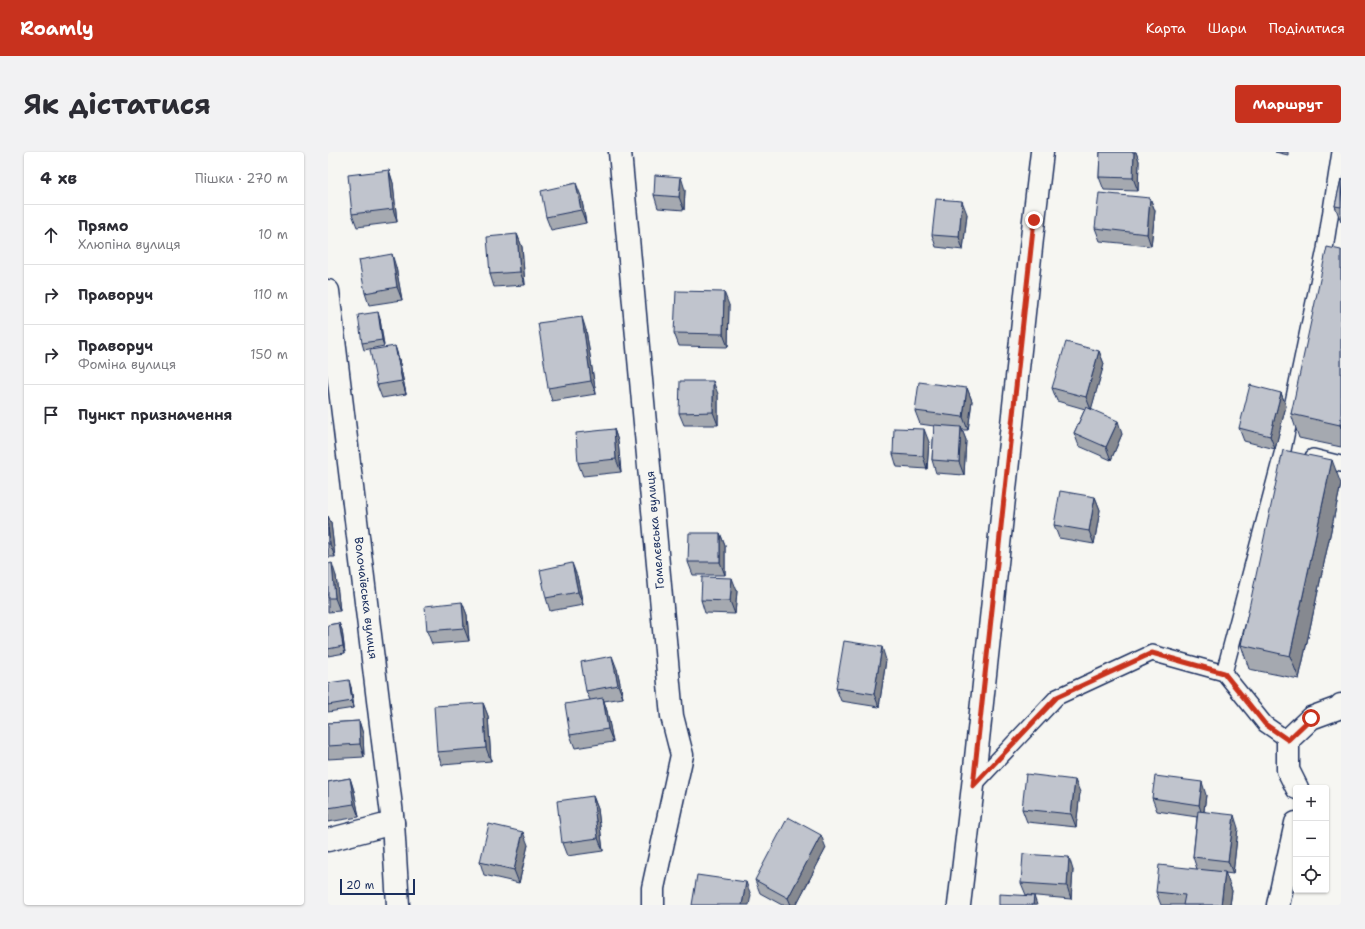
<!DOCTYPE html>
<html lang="uk">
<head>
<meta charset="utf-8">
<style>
	:root { --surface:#fff; --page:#f2f2f3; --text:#2b2b33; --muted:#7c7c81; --line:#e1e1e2; --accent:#c8321e }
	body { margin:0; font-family:"Shantell Sans",sans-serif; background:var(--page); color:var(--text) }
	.controls { position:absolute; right:12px; bottom:12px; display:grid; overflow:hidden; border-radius:4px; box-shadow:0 1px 3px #0004 }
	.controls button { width:36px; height:36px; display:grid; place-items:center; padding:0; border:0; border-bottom:1px solid var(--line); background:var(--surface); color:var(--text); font:20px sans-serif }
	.scale { position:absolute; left:12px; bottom:10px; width:75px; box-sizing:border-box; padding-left:4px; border:2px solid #1b2f5e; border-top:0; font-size:11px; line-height:14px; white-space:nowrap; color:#1b2f5e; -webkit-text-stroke:3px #f6f6f2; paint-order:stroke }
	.stop { position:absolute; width:12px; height:12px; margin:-9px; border:3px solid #c8321e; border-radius:50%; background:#fff }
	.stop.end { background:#c8321e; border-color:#fff; box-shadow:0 1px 4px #0008 }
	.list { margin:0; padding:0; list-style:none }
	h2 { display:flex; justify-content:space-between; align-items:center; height:52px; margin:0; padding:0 16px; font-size:17px }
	h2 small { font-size:13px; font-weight:400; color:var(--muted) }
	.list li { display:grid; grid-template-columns:26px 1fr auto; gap:12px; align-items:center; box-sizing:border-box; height:60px; padding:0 16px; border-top:1px solid var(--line) }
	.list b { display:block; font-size:15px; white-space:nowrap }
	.list p { margin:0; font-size:13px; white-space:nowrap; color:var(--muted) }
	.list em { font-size:13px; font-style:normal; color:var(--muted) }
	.icon { flex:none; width:22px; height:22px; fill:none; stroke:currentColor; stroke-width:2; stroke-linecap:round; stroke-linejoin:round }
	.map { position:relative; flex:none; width:1013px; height:753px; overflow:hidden; border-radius:4px }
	header { display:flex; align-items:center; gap:24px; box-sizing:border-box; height:56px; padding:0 20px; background:var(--accent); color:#fff }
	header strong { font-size:19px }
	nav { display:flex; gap:22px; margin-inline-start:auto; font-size:14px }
	.intro { display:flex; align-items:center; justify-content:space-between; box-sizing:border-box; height:96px; padding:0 24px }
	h1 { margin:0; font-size:28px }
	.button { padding:10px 18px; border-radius:4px; background:var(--accent); color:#fff; font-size:14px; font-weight:700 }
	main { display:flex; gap:24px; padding:0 24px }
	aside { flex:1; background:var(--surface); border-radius:4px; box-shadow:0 1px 3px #0004 }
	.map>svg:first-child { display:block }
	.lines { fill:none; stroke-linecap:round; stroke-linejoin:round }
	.service-casing { stroke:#1b2f5e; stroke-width:18 }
	.minor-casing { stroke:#1b2f5e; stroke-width:25 }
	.service { stroke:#f6f6f2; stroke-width:15 }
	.minor { stroke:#f6f6f2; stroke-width:22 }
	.wall { fill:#a5a9b0; stroke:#1b2f5e }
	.shaded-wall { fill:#868990; stroke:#1b2f5e }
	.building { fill:#c0c4cd; stroke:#1b2f5e }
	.route { stroke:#c8321e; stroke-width:5 }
	.labels { text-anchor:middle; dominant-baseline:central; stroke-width:3; stroke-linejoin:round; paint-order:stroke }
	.street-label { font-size:12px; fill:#1b2f5e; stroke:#f6f6f2 }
</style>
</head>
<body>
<header>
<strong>Roamly</strong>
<nav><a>Карта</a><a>Шари</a><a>Поділитися</a></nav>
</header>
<div class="intro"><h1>Як дістатися</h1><a class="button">Маршрут</a></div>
<main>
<aside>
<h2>4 хв<small>Пішки · 270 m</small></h2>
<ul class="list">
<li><svg class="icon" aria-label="ahead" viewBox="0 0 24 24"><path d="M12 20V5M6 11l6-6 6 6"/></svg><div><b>Прямо</b><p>Хлюпіна вулиця</p></div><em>10 m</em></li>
<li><svg class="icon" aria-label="right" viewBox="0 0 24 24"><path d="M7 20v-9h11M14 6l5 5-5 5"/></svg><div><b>Праворуч</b></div><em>110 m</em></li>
<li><svg class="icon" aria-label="right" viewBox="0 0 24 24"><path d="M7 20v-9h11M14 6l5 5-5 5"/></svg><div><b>Праворуч</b><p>Фоміна вулиця</p></div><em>150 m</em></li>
<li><svg class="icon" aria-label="arrive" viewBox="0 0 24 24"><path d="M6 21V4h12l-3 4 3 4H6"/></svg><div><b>Пункт призначення</b></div></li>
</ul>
</aside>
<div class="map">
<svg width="1013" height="753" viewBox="0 0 1013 753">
	<rect width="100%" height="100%" fill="#f6f6f2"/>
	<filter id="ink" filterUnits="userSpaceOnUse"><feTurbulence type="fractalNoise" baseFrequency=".025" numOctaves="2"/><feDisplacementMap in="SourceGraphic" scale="8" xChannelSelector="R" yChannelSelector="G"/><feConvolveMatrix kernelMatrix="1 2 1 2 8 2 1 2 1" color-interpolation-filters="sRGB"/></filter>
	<g filter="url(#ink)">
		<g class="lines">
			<defs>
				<g id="service">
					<polyline points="985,305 1013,312"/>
					<polyline points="896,521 955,298 997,97 1012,0"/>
					<polyline points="645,634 729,545 824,501 896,521 937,572 960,588"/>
				</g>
				<g id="minor">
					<polyline points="292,0 344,564 354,603 325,736 325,753"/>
					<polyline points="0,139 65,671 70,753"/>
					<polyline points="969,636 960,618 960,588 983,566 1013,555 1013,553"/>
					<polyline points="0,688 65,671"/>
					<polyline points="631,753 645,634 706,68 714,0"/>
					<polyline points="950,753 968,671"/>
				</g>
			</defs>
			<!-- service casing -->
			<use href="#service" class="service-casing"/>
			<!-- minor casing -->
			<use href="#minor" class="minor-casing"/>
			<!-- service -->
			<use href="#service" class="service"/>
			<!-- minor -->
			<use href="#minor" class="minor"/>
		</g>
		<!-- wall -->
		<g class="wall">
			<polygon points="772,0 808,0 811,9 810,39 776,38 771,25"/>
			<polygon points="947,0 960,0 960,3"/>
			<polygon points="61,18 65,31 69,70 29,75 24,62"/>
			<polygon points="1013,27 1013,70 1007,54"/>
			<polygon points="357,38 356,58 330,56 326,43"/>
			<polygon points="253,44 258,71 223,78 218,65"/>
			<polygon points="822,46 827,59 823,94 772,89 767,76"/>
			<polygon points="639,62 635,98 608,95 604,83"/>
			<polygon points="189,82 194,95 197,133 166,135 162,122"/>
			<polygon points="1013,98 1013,295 971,286 963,262"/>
			<polygon points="68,115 74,148 41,153 37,141"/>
			<polygon points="401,153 400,195 351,194 346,181"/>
			<polygon points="52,167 56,194 36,198 34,191"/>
			<polygon points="258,178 268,242 224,249 220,236"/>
			<polygon points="67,194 71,207 78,242 54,246 49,233"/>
			<polygon points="771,199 776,212 763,257 794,282 783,308 751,294 746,281 757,257 729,249 724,236"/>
			<polygon points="639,236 644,249 640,278 634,278 638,288 636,323 608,321 604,308 606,274 592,272 587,259"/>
			<polygon points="953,241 958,254 947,297 916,289 911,276"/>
			<polygon points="390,242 390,273 356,273 351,261"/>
			<polygon points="286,277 290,289 293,320 255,324 250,311"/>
			<polygon points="601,290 599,317 569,315 565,302"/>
			<polygon points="1013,332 971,527 921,517 913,493"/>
			<polygon points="767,345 772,358 766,392 731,386 726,373"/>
			<polygon points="0,364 3,371 7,405 0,405"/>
			<polygon points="392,381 397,394 397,423 365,423 360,410"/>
			<polygon points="0,412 8,424 12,459 0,460"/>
			<polygon points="249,424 255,453 222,459 218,446"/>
			<polygon points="409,439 407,462 377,461 373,448"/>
			<polygon points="134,450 139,463 141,489 104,492 99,479"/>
			<polygon points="11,471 14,478 17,501 0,504 0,473"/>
			<polygon points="558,508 551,555 513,549 508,536"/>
			<polygon points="289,517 295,546 276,549 279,559 285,590 247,596 242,583 262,548 258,539"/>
			<polygon points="0,531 23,535 26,556 0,560"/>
			<polygon points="155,551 160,564 163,609 114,613 109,600"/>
			<polygon points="31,569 35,582 36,605 0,607 0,571"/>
			<polygon points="22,626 26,639 31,665 0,670 0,630"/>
			<polygon points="752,640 748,675 699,670 694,657"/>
			<polygon points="878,643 876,659 910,676 905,722 897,721 904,739 902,753 833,753 828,740 869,717 865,705 869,665 829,659 824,646"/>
			<polygon points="265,644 270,657 275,699 239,704 234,691"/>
			<polygon points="200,693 191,731 156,723 152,710"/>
			<polygon points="498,696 468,753 454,753 432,741 427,728"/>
			<polygon points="745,718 743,747 698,743 693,731"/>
		</g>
		<!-- shaded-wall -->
		<g class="shaded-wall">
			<polygon points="806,0 808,0 811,9 810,39 805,26"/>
			<polygon points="61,18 65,31 69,70 65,57"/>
			<polygon points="353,25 357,38 356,58 351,45"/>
			<polygon points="248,31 253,44 258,71 253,58"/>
			<polygon points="822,46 827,59 823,94 819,82"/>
			<polygon points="634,49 639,62 635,98 631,85"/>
			<polygon points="189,82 194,95 197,133 192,120"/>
			<polygon points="64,102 68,115 74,148 69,135"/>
			<polygon points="396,140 401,153 400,195 395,182"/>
			<polygon points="50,160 52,167 56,194 54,188"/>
			<polygon points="254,165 258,178 268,242 263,229"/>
			<polygon points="67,194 71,207 78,242 74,229"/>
			<polygon points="771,199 776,212 763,258 758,245"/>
			<polygon points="385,229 390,242 390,273 385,260"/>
			<polygon points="639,236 644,249 640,278 635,265"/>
			<polygon points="953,241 958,254 947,297 942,284"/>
			<polygon points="1013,266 1013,276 1012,273"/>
			<polygon points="790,269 794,282 783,308 778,295"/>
			<polygon points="633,275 638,288 636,323 631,310"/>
			<polygon points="286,277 290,289 293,320 288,307"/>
			<polygon points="596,277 601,290 599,317 595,304"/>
			<polygon points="1004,308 1013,332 971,527 962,504"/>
			<polygon points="767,345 772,358 766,392 761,379"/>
			<polygon points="0,364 3,371 7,405 2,392 0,376"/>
			<polygon points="392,381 397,394 397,423 392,410"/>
			<polygon points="4,411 8,424 12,459 7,446"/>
			<polygon points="244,411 249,424 255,453 250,440"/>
			<polygon points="404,426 409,439 407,462 402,449"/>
			<polygon points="134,450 139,463 141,489 136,476"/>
			<polygon points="11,471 14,478 17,501 15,494"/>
			<polygon points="554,495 558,508 551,555 546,542"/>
			<polygon points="284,504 289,517 295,546 290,533"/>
			<polygon points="21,528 23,535 26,556 24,549"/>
			<polygon points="275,546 279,559 285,590 280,577"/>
			<polygon points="155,551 160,564 163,609 158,596"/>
			<polygon points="31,569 35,582 36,605 32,592"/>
			<polygon points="22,626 26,639 31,665 26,652"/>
			<polygon points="747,628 752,640 748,675 743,662"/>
			<polygon points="874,630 878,643 875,666 871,653"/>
			<polygon points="265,644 270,657 275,699 270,686"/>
			<polygon points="906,663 910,676 905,722 900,709"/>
			<polygon points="195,680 200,693 191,731 186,718"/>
			<polygon points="493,683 498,696 468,753 463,753 460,746"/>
			<polygon points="741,705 745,718 743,747 739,734"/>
			<polygon points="897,720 904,739 902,753 893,753"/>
			<polygon points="418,730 423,743 421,753 414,753"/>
			<polygon points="706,744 709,753 705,753"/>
		</g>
		<!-- building -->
		<g class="building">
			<polygon points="772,0 806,0 805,26 771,25"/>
			<polygon points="61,18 65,57 24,62 20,23"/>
			<polygon points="327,23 353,25 351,45 326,43"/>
			<polygon points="1013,27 1013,55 1007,54"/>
			<polygon points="248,31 253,58 218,65 213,39"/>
			<polygon points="771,41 822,46 819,82 767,76"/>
			<polygon points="608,47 634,49 631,85 604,83"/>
			<polygon points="189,82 192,120 162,122 159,85"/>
			<polygon points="999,95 1013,98 1013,266 1012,273 963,262"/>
			<polygon points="64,102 69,135 37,141 31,108"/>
			<polygon points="348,139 396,140 395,182 346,181"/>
			<polygon points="50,160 54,188 34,191 30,163"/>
			<polygon points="254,165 263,229 220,236 210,171"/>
			<polygon points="738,190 771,199 758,245 724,236"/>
			<polygon points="67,194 74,229 49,233 42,198"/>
			<polygon points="352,229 385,229 385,260 351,261"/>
			<polygon points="591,230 639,236 635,265 587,259"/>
			<polygon points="922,233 953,241 942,284 911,276"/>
			<polygon points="758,255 790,269 778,295 746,281"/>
			<polygon points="606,273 633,275 631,310 604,308"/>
			<polygon points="566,276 596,277 595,304 565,302"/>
			<polygon points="286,277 288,307 250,311 248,281"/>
			<polygon points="955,298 1004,308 962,504 913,493"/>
			<polygon points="732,339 767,345 761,379 726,373"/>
			<polygon points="0,376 2,392 0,392"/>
			<polygon points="361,381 392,381 392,410 360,410"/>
			<polygon points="4,411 7,446 0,446 0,412"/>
			<polygon points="244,411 250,440 218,446 212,418"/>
			<polygon points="374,425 404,426 402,449 373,448"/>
			<polygon points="134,450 136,476 99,479 97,454"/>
			<polygon points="11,471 15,494 0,497 0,473"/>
			<polygon points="516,489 554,495 546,542 508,536"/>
			<polygon points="284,504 290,533 258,539 253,510"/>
			<polygon points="21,528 24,549 0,553 0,531"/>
			<polygon points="275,546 280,577 242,583 237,552"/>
			<polygon points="155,551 158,596 109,600 106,554"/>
			<polygon points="31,569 32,592 0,594 0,571"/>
			<polygon points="698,622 747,628 743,662 694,657"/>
			<polygon points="827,624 874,630 871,653 824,646"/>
			<polygon points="22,626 26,652 0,656 0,630"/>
			<polygon points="265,644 270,686 234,691 229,649"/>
			<polygon points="870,659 906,663 900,709 865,705"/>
			<polygon points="460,665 493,683 460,746 427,728"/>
			<polygon points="161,672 195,680 186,718 152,710"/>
			<polygon points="695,702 741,705 739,734 693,731"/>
			<polygon points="831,713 897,720 893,753 855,753 857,743 828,740"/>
			<polygon points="369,723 418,730 414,753 364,753"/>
			<polygon points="671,742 706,744 705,753 671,753"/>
		</g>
	</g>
	<g class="lines" filter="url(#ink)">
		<!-- route -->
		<polyline class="route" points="706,68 645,634 729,545 824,501 896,521 937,572 960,588 983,566"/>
	</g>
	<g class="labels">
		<!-- street labels -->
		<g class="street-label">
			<text transform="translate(327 378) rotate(-95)">Гомелєвська вулиця</text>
			<text transform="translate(38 446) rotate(83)">Волочаївська вулиця</text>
		</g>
	</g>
</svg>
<div class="controls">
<button>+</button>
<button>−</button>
<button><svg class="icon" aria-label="locate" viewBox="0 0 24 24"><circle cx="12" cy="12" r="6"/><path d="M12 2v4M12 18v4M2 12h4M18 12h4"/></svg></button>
</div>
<div class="scale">20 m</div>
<div class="stop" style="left:983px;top:566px"></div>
<div class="stop end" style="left:706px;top:68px"></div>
</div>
</main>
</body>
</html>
